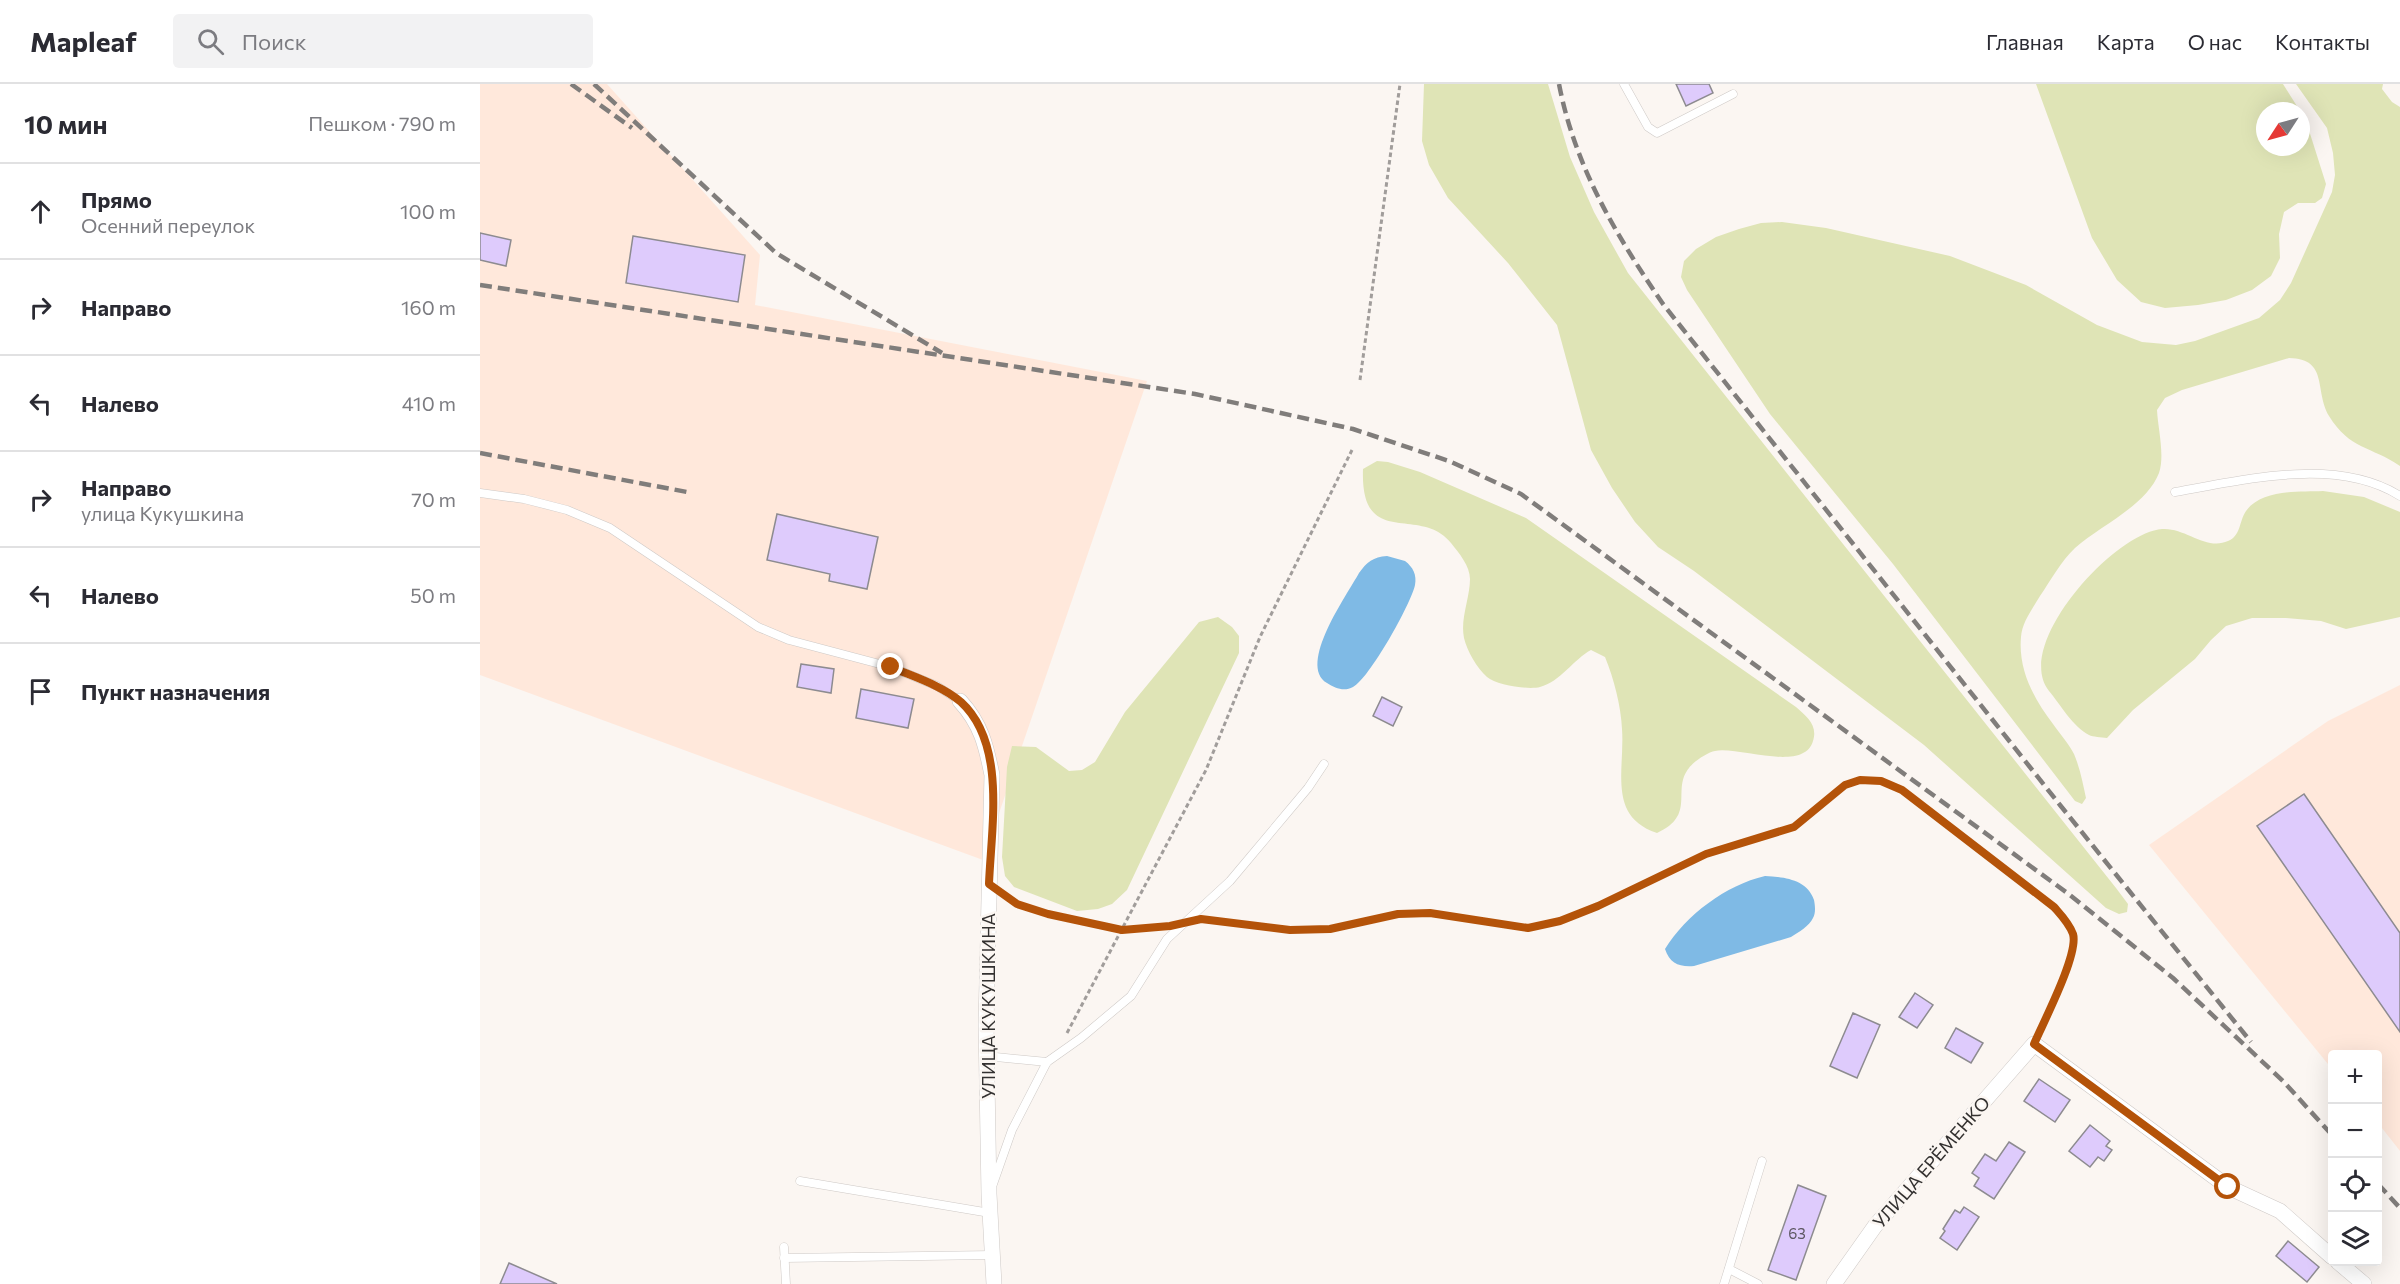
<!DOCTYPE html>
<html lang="ru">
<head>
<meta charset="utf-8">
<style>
	:root { --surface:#fff; --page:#f2f2f3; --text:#2b2b33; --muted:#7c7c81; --line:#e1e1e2 }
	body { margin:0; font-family:Commissioner,sans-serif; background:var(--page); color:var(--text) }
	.controls { position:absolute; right:18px; bottom:18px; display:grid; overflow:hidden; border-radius:6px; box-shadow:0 6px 24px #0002 }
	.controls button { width:54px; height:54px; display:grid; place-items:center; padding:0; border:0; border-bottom:2px solid var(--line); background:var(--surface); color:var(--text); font:30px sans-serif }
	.compass { position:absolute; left:1776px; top:18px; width:54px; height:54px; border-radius:50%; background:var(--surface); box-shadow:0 6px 24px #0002; rotate:234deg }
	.stop { position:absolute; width:18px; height:18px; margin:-14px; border:4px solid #b45309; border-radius:50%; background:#fff }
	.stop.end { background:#b45309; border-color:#fff; box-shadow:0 2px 6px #0008 }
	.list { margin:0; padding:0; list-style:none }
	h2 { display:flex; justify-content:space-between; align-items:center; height:78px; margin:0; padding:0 24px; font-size:26px }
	h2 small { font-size:20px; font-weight:400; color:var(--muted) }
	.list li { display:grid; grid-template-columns:39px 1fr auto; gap:18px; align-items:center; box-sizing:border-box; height:96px; padding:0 24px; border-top:2px solid var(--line) }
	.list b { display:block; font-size:22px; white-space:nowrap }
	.list p { margin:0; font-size:20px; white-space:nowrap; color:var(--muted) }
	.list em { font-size:20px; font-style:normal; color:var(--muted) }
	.icon { flex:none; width:33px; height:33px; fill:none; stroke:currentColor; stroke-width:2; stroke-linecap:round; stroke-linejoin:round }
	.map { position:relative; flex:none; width:1920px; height:1200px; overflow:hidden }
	header { display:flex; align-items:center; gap:36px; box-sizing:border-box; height:84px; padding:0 30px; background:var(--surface); border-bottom:2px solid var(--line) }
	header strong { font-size:28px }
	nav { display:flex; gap:33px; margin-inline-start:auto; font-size:21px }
	.search { width:420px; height:54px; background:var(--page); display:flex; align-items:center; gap:15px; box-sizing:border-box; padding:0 21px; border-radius:6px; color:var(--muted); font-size:22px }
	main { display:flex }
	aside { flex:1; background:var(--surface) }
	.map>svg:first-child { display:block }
	.industrial { fill:#ffe8db }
	.green { fill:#dfe4b6 }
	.water { fill:#7fbae5 }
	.building { fill:#decbfc; stroke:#8d8b90; stroke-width:1.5 }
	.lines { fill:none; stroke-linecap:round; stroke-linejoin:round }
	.lane-casing { stroke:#cec9c6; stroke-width:9 }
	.street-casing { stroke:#cec9c6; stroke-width:16 }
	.path { stroke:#a19d9b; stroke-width:3; stroke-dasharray:4.5 3; stroke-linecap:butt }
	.lane { stroke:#fff; stroke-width:8 }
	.street { stroke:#fff; stroke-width:15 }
	.rail { stroke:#807d7b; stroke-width:4.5; stroke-dasharray:12 6; stroke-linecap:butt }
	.route { stroke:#b45309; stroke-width:8 }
	.labels { text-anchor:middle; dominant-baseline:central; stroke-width:5; stroke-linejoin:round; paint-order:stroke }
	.number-label { font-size:15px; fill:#5e5863 }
	.street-label { font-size:18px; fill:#333130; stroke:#fbf6f2 }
</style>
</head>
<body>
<header>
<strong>Mapleaf</strong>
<div class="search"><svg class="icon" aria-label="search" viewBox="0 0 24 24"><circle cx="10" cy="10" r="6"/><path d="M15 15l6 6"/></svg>Поиск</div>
<nav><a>Главная</a><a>Карта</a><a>О нас</a><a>Контакты</a></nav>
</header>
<main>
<aside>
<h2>10 мин<small>Пешком · 790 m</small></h2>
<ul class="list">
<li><svg class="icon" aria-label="ahead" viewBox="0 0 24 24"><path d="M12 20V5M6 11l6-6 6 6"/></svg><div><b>Прямо</b><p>Осенний переулок</p></div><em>100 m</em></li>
<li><svg class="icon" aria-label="right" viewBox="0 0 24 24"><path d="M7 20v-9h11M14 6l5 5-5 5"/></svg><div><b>Направо</b></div><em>160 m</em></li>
<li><svg class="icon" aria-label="left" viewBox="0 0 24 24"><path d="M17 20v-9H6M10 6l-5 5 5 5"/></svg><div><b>Налево</b></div><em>410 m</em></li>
<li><svg class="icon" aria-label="right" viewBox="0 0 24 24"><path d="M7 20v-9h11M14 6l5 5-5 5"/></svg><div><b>Направо</b><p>улица Кукушкина</p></div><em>70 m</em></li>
<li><svg class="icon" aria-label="left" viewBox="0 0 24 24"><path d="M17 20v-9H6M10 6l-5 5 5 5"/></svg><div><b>Налево</b></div><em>50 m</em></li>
<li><svg class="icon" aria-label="arrive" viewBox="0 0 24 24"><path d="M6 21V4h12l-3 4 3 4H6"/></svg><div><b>Пункт назначения</b></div></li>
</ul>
</aside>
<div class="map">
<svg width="1920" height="1200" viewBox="0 0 1920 1200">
	<rect width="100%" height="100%" fill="#fbf6f2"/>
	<!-- industrial -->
	<g class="industrial">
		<polygon points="0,0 127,0 280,171 275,221 667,297 503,776 0,591"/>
		<polygon points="1920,601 1920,1067 1898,1039 1898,970 1852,970 1852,985 1669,761 1848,637"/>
	</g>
	<!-- green -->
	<g class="green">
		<polygon points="944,0 1068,0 1090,73 1114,128 1148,189 1636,804 1648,820 1647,828 1639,830 1626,824 1444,661 1214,487 1178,463 1155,438 1132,404 1111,366 1077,241 1028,179 968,114 949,81 942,57"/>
		<polygon points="1556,0 1803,0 1820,27 1785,27 1785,63 1821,63 1821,28 1826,37 1846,100 1842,114 1835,119 1818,119 1804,128 1799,150 1800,174 1791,192 1772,206 1746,216 1718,221 1685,224 1661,218 1637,196 1612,154"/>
		<path d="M1816,0H1903L1902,5L1912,18L1920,23V382C1891,362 1870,366 1849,332C1834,306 1849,275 1809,274L1702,306L1685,314L1677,326C1678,345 1685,371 1679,389C1666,422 1621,441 1595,464C1581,477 1571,496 1560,512C1553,524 1542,538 1541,553C1538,586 1554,615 1573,640C1580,650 1589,660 1594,670C1600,684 1603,700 1606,714L1602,720L1595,717L1413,480L1290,330L1207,206L1201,193L1204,177L1216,165L1236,153L1259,145L1281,139L1302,138L1346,144L1470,172L1546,201L1617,241L1662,258L1696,261L1715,257L1779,234L1800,216L1811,199L1852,108L1855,91L1853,69L1847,44Z"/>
		<path d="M897,377L908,378L940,388L1046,434L1316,623C1327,633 1338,641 1333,657C1324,689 1258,662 1235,667C1228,668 1213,678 1209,684C1191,706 1217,731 1177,749C1127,733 1145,685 1142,645C1141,622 1134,595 1125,573L1111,566C1094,575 1080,598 1060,603C1048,606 1016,601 1007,593C997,584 987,567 984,554C980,535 990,514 990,495C990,482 979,469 971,459C940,420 880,467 883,385Z"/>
		<path d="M1843,407L1884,413L1920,428V533L1866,545L1841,537L1806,534H1772L1746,542L1731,556L1715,575L1653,626L1627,654C1621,653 1613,653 1609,651C1593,643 1580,620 1569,607C1532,561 1635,448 1682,445C1705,443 1726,467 1748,457C1761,452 1759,437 1766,427C1782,405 1820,408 1843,407Z"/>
		<polygon points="738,533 752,543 759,552 759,569 647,806 632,820 618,825 597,827 534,803 525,792 522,773 527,683 532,662 556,663 589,687 602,686 615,678 645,628 719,538"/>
	</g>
	<!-- water -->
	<g class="water">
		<path d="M907,472L925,477C933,483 937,491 935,501C931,520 889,595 873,603C864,608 855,604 847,599C817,581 867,511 879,489C887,478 893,473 907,472Z"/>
		<path d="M1285,792C1303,793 1327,795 1334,816C1335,821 1336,829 1333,834C1329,842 1319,848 1311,853L1214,882C1199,883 1190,880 1185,865C1206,831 1246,801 1285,792Z"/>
	</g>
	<!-- building -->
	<g class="building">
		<polygon points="1196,0 1229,0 1233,9 1206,22"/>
		<polygon points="0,149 31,156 26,182 0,176"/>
		<polygon points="153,152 265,171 258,218 146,199"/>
		<polygon points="297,430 398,453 387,505 349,497 350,490 287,476"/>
		<polygon points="321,580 354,585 351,609 317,603"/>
		<polygon points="381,605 434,615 428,644 376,634"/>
		<polygon points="902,613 922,623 913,642 893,632"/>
		<polygon points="1824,710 1920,849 1920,948 1777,742"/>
		<polygon points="1435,909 1453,921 1437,944 1419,933"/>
		<polygon points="1373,929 1400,941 1377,994 1350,982"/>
		<polygon points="1476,944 1503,959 1491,979 1465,964"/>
		<polygon points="1559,995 1590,1016 1575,1038 1544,1017"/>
		<polygon points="1610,1041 1630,1057 1626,1062 1632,1066 1624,1077 1618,1073 1610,1083 1589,1067"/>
		<polygon points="1529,1058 1545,1068 1514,1115 1494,1102 1499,1094 1492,1089 1505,1070 1516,1077"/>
		<polygon points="1318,1101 1346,1112 1316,1196 1288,1186"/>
		<polygon points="1484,1123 1499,1133 1477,1166 1460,1154 1465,1147 1463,1145 1475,1126 1480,1129"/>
		<polygon points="1808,1157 1839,1183 1827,1198 1796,1172"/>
		<polygon points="29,1179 77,1200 20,1200"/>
	</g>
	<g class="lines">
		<defs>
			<g id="lane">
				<polyline points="1144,0 1168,43 1177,49 1253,10"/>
				<path d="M1695,408C1765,396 1856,372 1920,412"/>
				<polyline points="0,409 44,415 87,426 130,444 278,543 309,556 411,583 457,602 480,617"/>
				<polyline points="506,972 567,978"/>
				<polyline points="320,1097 510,1129"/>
				<polyline points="513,1100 532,1046 567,978 601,954 651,912 687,855 750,797 828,704 844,680"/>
				<polyline points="304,1163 306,1200"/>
				<polyline points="304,1174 513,1171"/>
				<polyline points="1249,1185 1278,1200"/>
				<polyline points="1244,1200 1282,1077"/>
			</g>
			<g id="street">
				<path d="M480,617C501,640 506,661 512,691L506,940L509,1110L514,1200"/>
				<polyline points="1858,1178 1884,1200"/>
				<polyline points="1354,1200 1395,1142 1554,960 1748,1103 1800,1127 1852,1173"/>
			</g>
		</defs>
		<!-- lane casing -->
		<use href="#lane" class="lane-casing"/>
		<!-- street casing -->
		<use href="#street" class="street-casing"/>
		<!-- path -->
		<g class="path">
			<polyline points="880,296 920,0"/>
			<polyline points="525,812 537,820 568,830 642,846 683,842"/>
			<path d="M725,835L810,847L850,845L918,830L950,829L1048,844L1080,837L1118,822L1226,770L1314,743L1365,701L1380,696L1401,697L1422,706L1574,823C1581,831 1590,839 1593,850C1599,869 1568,927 1559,947"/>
			<polyline points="587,949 726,686 780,553 872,366"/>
		</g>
		<!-- lane -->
		<use href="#lane" class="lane"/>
		<!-- street -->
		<use href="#street" class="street"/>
		<!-- rail -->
		<g class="rail">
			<polyline points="91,0 152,44"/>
			<polyline points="114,0 296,169 462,269"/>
			<path d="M1079,0C1095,83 1136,151 1183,220L1580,721L1771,958"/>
			<polyline points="0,201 715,310 873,345 969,377 1041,410 1590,811 1693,894 1803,997 1852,1051"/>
			<polyline points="0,369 207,408"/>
			<polyline points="1898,1100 1920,1124"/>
		</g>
	</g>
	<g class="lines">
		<!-- route -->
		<path class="route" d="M411,583C434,593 461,601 481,618C527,660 511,745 509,800L537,820L568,830L642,846L690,842L721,835L810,846L850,845L918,830L950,829L1048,844L1080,837L1118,822L1226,770L1314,743L1365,701L1380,696L1401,697L1422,706L1574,823C1581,831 1589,839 1593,850C1599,870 1563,939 1554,960L1748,1103"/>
	</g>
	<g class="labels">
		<!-- number labels -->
		<g class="number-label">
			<text x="1317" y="1149">63</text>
		</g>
		<!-- street labels -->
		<g class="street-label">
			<text transform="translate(508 922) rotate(-90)">УЛИЦА КУКУШКИНА</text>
			<text transform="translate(1451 1078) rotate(-49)">УЛИЦА ЕРЁМЕНКО</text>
		</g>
	</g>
</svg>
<div class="controls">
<button>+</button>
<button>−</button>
<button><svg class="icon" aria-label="locate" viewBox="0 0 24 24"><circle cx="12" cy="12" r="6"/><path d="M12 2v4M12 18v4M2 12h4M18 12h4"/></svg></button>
<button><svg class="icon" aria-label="layers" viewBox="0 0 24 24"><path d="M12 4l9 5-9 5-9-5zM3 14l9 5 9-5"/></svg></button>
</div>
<svg class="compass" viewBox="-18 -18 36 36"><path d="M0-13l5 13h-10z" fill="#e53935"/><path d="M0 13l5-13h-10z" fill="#7c7c81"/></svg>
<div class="stop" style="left:1748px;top:1103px"></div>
<div class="stop end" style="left:411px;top:583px"></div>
</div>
</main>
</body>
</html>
